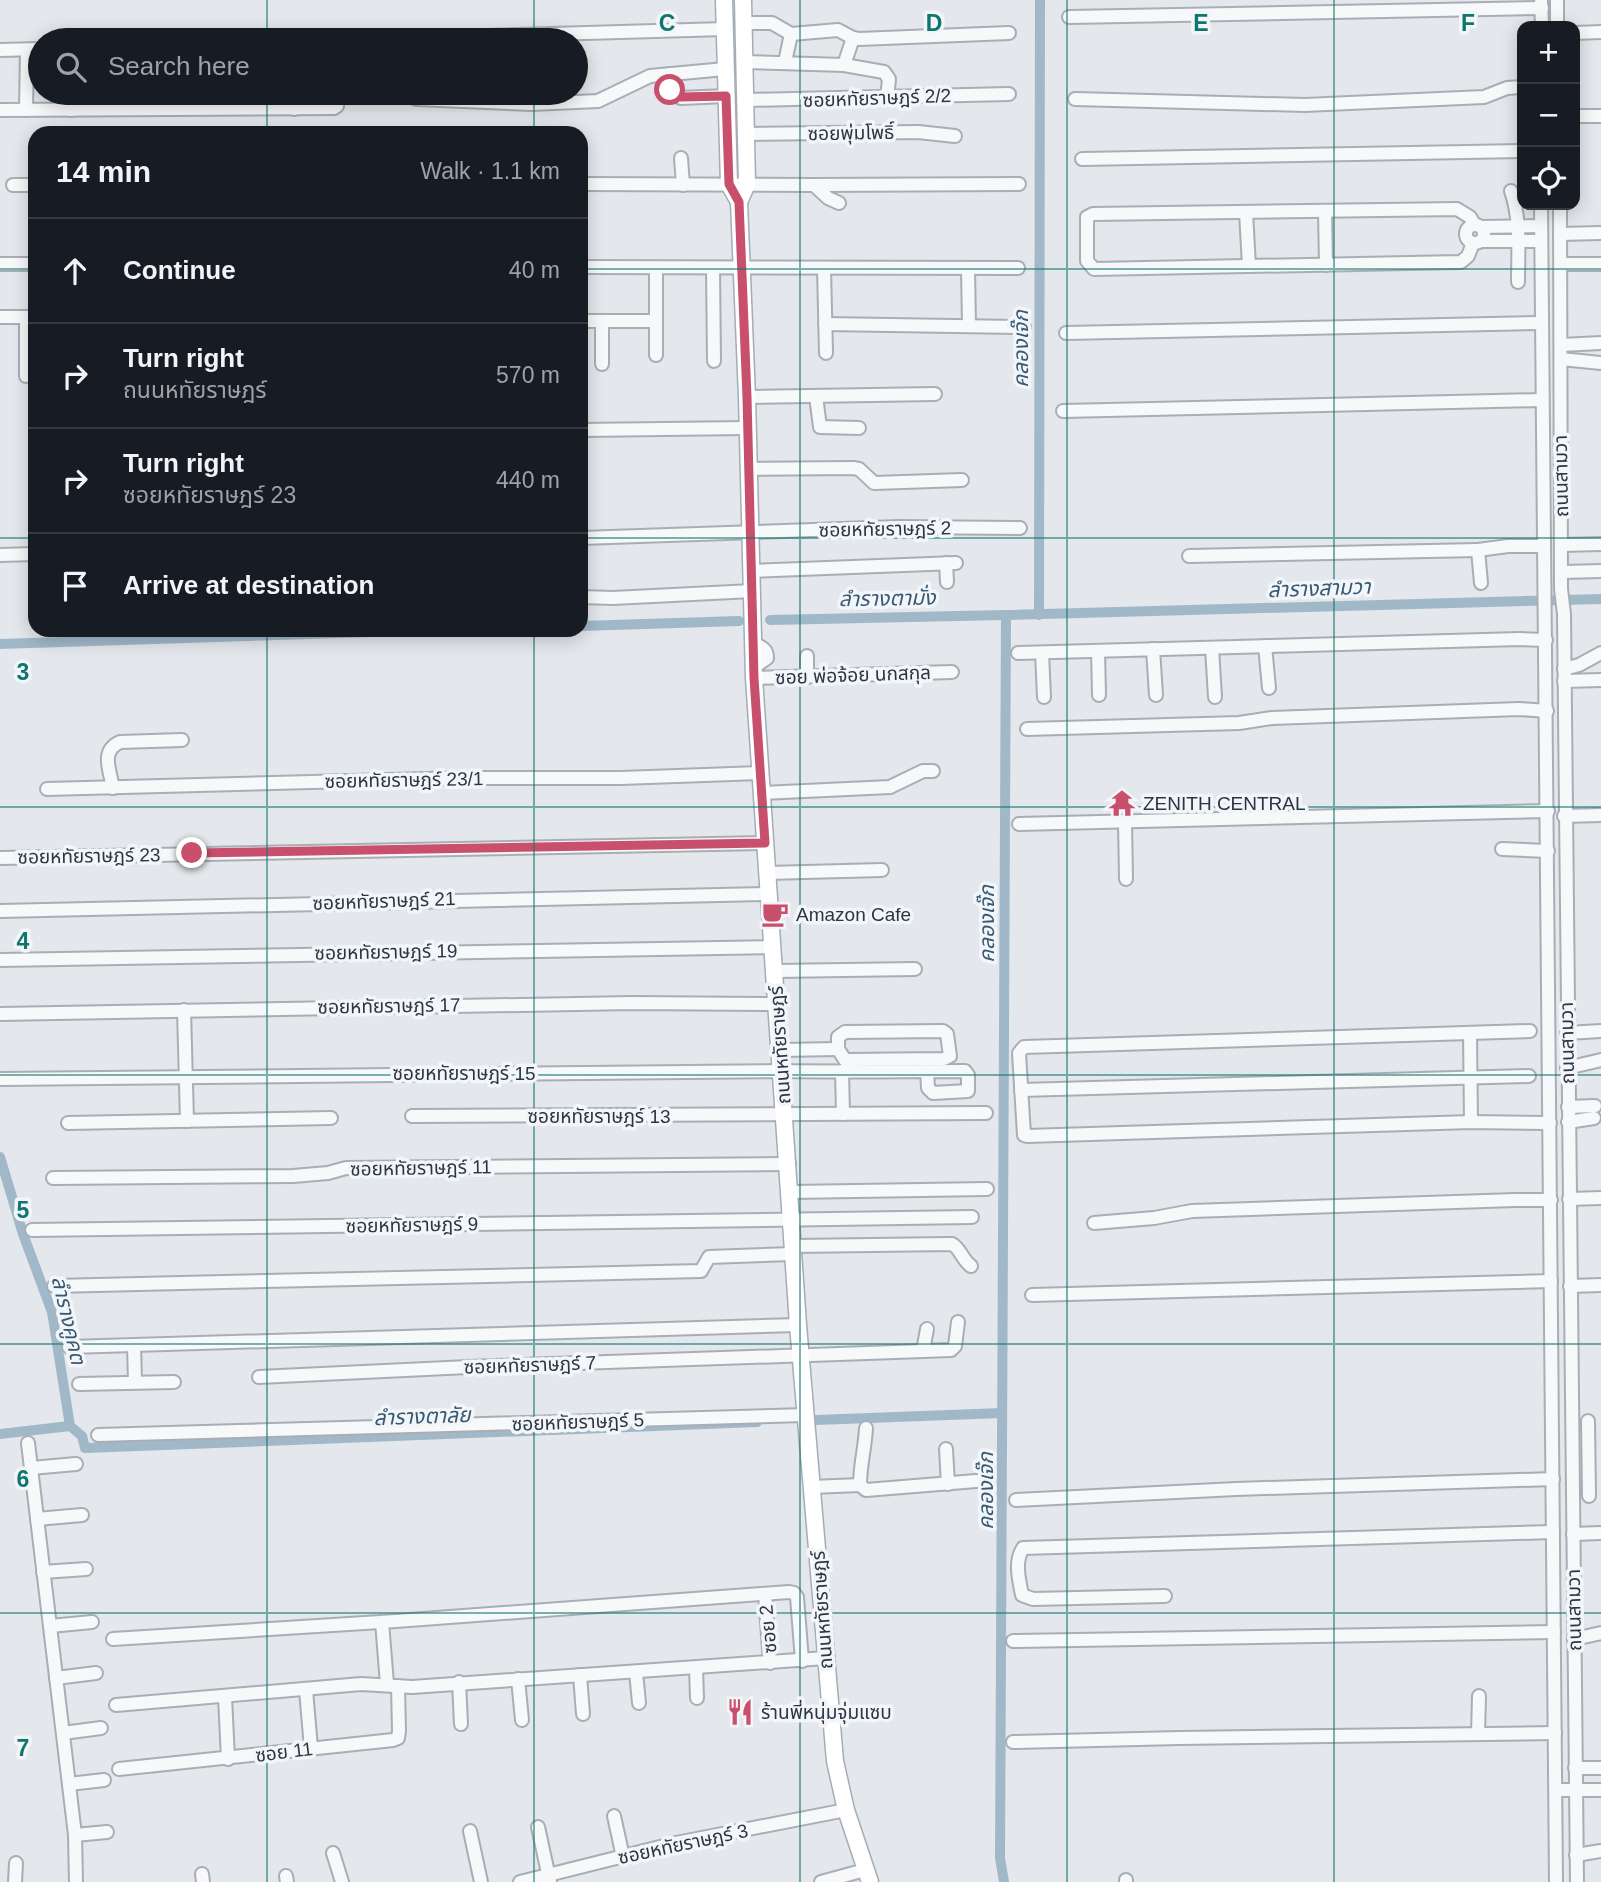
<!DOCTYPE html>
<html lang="en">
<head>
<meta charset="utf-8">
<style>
	:root { --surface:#171b24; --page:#242831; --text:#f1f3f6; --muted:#9ea1a6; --line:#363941 }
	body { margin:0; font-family:Arial,"Noto Sans Thai",sans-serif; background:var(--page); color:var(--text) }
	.controls { position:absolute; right:21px; top:21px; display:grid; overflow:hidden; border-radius:14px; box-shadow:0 4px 18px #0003 }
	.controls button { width:63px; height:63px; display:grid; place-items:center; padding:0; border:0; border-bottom:2px solid var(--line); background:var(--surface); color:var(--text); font:35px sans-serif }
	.stop { position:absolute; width:21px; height:21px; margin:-16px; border:5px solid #c8506d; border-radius:50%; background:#fff }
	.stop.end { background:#c8506d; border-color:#fff; box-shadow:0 2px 7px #0008 }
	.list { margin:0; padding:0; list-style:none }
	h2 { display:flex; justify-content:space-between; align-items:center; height:91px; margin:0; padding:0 28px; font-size:30px }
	h2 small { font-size:23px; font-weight:400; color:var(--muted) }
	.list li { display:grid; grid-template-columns:46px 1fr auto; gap:21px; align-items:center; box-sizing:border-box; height:105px; padding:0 28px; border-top:2px solid var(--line) }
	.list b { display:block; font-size:26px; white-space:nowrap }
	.list p { margin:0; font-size:23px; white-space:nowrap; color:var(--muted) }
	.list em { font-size:23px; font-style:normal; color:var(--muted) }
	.icon { flex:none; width:38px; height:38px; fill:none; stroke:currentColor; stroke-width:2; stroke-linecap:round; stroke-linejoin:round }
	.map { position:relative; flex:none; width:1601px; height:1882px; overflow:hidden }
	.search { position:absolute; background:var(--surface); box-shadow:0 4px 18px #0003; left:28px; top:28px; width:560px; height:77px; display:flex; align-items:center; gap:18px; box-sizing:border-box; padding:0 24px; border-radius:38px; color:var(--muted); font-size:26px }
	.panel { position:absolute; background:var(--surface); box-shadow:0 4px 18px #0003; left:28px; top:126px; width:560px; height:511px; border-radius:21px }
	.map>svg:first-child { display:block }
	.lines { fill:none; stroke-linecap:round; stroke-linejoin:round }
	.canal { stroke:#a1b8c9; stroke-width:10 }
	.minor-casing { stroke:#a9aeb5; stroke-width:16 }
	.major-casing { stroke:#a4adb6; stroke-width:19 }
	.minor { stroke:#f6f8f9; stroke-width:12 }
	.major { stroke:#fff; stroke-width:16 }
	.route { stroke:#c8506d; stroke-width:9 }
	.grid { fill:none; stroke:#0f766e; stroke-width:2; stroke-opacity:0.55 }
	.labels { text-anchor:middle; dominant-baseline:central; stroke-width:7; stroke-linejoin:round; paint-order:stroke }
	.street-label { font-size:19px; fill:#2c3643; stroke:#f3f6f8 }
	.poi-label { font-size:19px; fill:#2c3643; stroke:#f3f6f8; text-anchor:start }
	.water-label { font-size:21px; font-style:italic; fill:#385975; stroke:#f3f6f8 }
	.grid-label { font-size:23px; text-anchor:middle; font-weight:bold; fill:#0f766e; stroke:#f3f6f8; stroke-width:7; stroke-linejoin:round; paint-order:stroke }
</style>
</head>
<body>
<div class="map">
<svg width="1601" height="1882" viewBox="0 0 1601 1882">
	<rect width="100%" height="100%" fill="#e4e7eb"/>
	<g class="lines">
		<!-- canal -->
		<g class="canal">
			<polyline points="1039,615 1040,0"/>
			<polyline points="770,620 1006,615"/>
			<polyline points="581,626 739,621"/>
			<polyline points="0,644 436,630"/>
			<polyline points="0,1157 23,1234 52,1312 70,1426 0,1434"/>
			<polyline points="816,1420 1002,1413"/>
			<polyline points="70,1426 82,1436 85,1448 757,1422"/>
			<polyline points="1004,1882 1000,1858 1006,615 1601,599"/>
		</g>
		<defs>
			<g id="minor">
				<polyline points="1557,0 1557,26"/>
				<polyline points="1541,2 1542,26"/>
				<polyline points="1069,17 1542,8"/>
				<polyline points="744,23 772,23 791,34 838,30 853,38 859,39 1009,33"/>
				<polyline points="1575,33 1601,32"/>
				<polyline points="344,40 725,29"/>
				<polyline points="0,50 40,49"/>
				<polyline points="745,62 844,65 853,38"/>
				<polyline points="785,62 791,34"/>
				<polyline points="844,65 884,72 889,79 887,98"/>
				<path d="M670,74C670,86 669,93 681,98L726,96"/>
				<polyline points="160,93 160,109"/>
				<polyline points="204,93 204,108"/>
				<polyline points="249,93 249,108"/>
				<polyline points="294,93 294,109"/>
				<polyline points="416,99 531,104 598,101 650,76 725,69"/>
				<polyline points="1075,99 1305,105 1484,97 1507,88 1522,87"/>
				<polyline points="746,100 1009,94"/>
				<polyline points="116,109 116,93"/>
				<polyline points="0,110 334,108 337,106 338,93"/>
				<polyline points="26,110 27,50"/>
				<polyline points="71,110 72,93"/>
				<polyline points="1575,116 1601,116"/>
				<polyline points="746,134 918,132 955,136"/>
				<polyline points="681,158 683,185"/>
				<polyline points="1082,159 1522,151"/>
				<polyline points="581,184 814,185 828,198 839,203"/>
				<polyline points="13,185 35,185"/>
				<polyline points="814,185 1019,184"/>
				<path d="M1511,191C1521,219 1518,252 1518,282"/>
				<polyline points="1541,205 1556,1882"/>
				<polyline points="1560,205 1561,589 1564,614 1577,1882"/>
				<polyline points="1325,211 1326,265"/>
				<polyline points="1246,212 1249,266"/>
				<circle cx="1475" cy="234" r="9"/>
				<polyline points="1482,227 1541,226"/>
				<polyline points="1560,234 1601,233"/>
				<polyline points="1482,241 1541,241"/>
				<polyline points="1473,243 1468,256 1461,262 1094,269 1087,261 1087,217 1093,214 1457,209 1470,217 1474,224"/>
				<polyline points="0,264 35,264"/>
				<polyline points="1561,264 1601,264"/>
				<polyline points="581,267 1018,268"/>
				<polyline points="713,268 714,361"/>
				<polyline points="824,268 826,353"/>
				<polyline points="968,268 969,326"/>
				<polyline points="0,317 35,317"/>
				<polyline points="581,321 656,321"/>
				<polyline points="602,321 602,364"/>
				<polyline points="825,324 1024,327"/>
				<polyline points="1066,333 1541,323"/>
				<polyline points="1561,345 1601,343"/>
				<polyline points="656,355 656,268"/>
				<polyline points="1561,359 1601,363"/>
				<polyline points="26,376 26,317"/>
				<polyline points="816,396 820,427 859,428"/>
				<polyline points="747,397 935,394"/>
				<polyline points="1063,411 1541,400"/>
				<polyline points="581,430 747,428"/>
				<polyline points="748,469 853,468 859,469 874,483 962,480"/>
				<polyline points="581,538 899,527 1020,528"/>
				<polyline points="1562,545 1601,544"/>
				<polyline points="0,555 35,554"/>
				<polyline points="1189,556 1478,550"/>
				<polyline points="946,563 947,582"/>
				<polyline points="751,571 956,563"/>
				<polyline points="1562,572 1601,571"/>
				<polyline points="1481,583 1478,550 1508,546 1544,546"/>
				<polyline points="581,597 613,598 752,591"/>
				<path d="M753,643C761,647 767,648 767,658L753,668"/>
				<polyline points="1265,646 1269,688"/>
				<polyline points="1212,648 1215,697"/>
				<polyline points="1153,649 1156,695"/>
				<polyline points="1098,651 1099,695"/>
				<polyline points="1018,653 1520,639 1546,640"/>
				<polyline points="1042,653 1044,697"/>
				<polyline points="1564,669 1579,665 1601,653"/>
				<polyline points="807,677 807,656"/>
				<polyline points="754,678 952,672"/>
				<polyline points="1564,681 1601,680"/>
				<polyline points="1027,729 1239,723 1272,718 1519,709 1547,711"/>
				<path d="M113,788C110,770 100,751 120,742L182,740"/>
				<polyline points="47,789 465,778 621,778 760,773"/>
				<polyline points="762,793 890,787 923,771 933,771"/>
				<polyline points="1564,816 1601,815"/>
				<polyline points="1125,821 1126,879"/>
				<polyline points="1019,824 1548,811"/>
				<polyline points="1502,849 1548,851"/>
				<polyline points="0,858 765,843"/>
				<polyline points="767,873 882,870"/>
				<polyline points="0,911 768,894"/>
				<polyline points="0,960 773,947"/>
				<polyline points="775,971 915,969"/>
				<polyline points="184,1010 187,1121"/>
				<polyline points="0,1014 632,1003 777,1004"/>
				<polygon points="943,1031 947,1034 950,1056 944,1059 845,1060 838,1049 838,1037 845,1032"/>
				<polyline points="1530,1031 1024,1047 1019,1053 1024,1135 1027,1136 1471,1122 1550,1123"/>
				<polyline points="1470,1033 1471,1122"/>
				<polyline points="1567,1033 1601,1031"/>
				<polyline points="781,1050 838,1049"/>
				<polyline points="1567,1068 1601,1060"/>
				<polyline points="842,1071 843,1114"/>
				<path d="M0,1079L782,1071C843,1072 904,1071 965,1071L968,1075V1091L933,1093L928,1088L927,1071"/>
				<polyline points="1021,1090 1529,1076"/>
				<polyline points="1568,1107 1595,1106"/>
				<polyline points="412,1116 986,1113"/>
				<polyline points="1568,1122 1594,1118"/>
				<polyline points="68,1123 331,1118"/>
				<polyline points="53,1178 293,1176 328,1173 346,1168 789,1164"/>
				<polyline points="790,1192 987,1189"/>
				<polyline points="1569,1199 1601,1198"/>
				<polyline points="1094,1223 1154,1218 1192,1211 1515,1200 1551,1200"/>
				<polyline points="32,1230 972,1217"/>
				<path d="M793,1246L952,1244C961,1249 962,1260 971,1266"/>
				<polyline points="54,1286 701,1271 709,1257 793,1254"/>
				<polyline points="1570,1286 1601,1285"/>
				<polyline points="1032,1295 1551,1281"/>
				<polyline points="134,1345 135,1382"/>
				<polyline points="69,1347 798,1325"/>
				<polyline points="923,1351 927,1329"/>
				<polyline points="259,1377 468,1367 951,1350 955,1346 958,1322"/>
				<polyline points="79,1384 174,1382"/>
				<polyline points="1588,1421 1589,1496"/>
				<polyline points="98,1435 805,1415"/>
				<polyline points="28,1443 75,1835 76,1882"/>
				<polyline points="946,1449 948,1484"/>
				<polyline points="31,1468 76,1464"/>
				<path d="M860,1485C860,1465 865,1448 866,1428"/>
				<polyline points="811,1487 860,1485 866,1490 976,1481"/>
				<polyline points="1016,1500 1236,1489 1553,1479"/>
				<polyline points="37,1519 82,1515"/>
				<polyline points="1573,1534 1601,1533"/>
				<polyline points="43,1572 86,1569"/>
				<polyline points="765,1594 770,1663"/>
				<path d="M1165,1596L1033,1599L1022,1595C1019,1579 1014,1562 1023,1548L1553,1532"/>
				<polyline points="382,1622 387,1684"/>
				<polyline points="50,1626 92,1622"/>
				<polyline points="113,1639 396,1621 789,1592 794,1593 797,1597 802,1661"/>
				<polyline points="1574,1639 1601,1633"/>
				<polyline points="1013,1641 1554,1632"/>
				<polyline points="696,1668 697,1698"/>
				<polyline points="636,1672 639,1703"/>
				<polyline points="580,1675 583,1714"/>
				<polyline points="56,1678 96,1673"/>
				<polyline points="518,1679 522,1720"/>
				<polyline points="459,1682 461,1724"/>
				<polyline points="306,1690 311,1748"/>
				<polyline points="225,1697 228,1759"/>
				<polyline points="116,1705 361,1684 412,1687 826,1658"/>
				<polyline points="63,1733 101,1728"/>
				<polyline points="1478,1734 1479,1696"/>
				<polyline points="1013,1742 1179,1738 1555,1733"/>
				<polyline points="1575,1768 1601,1768"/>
				<polyline points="119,1769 393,1740 398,1738 399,1731 398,1686"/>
				<polyline points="69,1784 104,1780"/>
				<polyline points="1556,1790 1601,1790"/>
				<polyline points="614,1816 623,1857"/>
				<polyline points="538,1827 550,1882"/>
				<polyline points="470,1831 481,1882"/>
				<polyline points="75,1835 107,1832"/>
				<polyline points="333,1853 342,1882"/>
				<polyline points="1576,1855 1601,1851"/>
				<polyline points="202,1874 203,1882"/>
				<polyline points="286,1876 287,1882"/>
				<polyline points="1126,1880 1126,1882"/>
				<polyline points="15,1882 16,1863"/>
				<polyline points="520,1882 676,1843 846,1810"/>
				<polyline points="821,1882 865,1870"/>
			</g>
			<g id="major">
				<polyline points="724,0 729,184 739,202 747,397 754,678 798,1325 835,1761 846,1810 870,1882"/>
				<polyline points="739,202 747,184 743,0"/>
			</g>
		</defs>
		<!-- minor casing -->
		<use href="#minor" class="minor-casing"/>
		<!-- major casing -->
		<use href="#major" class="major-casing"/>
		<!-- minor -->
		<use href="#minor" class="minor"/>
		<!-- major -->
		<use href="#major" class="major"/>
	</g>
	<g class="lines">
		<!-- route -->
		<polyline class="route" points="192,853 765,843 754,678 747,397 739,202 729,184 726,96 681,97 676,96 670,90"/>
	</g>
	<!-- grid -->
	<path class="grid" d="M267,0V40M534,0V40M800,0V1882M1067,0V1882M1334,0V1882M267,93V133M534,93V133M0,269H35M581,269H1601M0,538H35M581,538H1601M267,630V1882M534,630V1882M0,807H1601M0,1075H1601M0,1344H1601M0,1613H1601"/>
	<!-- icons -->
	<defs>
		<symbol id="temple-bare" viewBox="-9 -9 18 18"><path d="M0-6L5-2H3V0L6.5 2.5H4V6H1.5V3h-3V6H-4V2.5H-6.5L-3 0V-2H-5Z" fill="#c8506d" stroke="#f3f6f8" stroke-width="2.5" paint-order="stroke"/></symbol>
		<symbol id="cafe-bare" viewBox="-9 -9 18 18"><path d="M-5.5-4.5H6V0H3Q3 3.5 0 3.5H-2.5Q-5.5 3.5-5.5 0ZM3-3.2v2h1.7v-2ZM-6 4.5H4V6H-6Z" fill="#c8506d" stroke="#f3f6f8" stroke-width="2.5" paint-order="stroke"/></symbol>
		<symbol id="restaurant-bare" viewBox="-9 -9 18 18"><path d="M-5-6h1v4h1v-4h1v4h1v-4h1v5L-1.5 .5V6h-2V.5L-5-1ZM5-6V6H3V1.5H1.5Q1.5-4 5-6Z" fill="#c8506d" stroke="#f3f6f8" stroke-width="2.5" paint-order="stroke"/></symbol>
	</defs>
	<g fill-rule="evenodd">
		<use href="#temple-bare" x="1103" y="784" width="38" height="38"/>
		<use href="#cafe-bare" x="756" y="895" width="38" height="38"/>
		<use href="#restaurant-bare" x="721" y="1693" width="38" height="38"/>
	</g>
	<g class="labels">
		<!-- street labels -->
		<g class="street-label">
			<text transform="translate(877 98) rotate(-2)">ซอยหทัยราษฎร์ 2/2</text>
			<text transform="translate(851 133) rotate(-1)">ซอยพุ่มโพธิ์</text>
			<text transform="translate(1561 476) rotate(-91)">ถนนสามวา</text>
			<text transform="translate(885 529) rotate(-1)">ซอยหทัยราษฎร์ 2</text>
			<text transform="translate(853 675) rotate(-2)">ซอย พ่อจ้อย นกสกุล</text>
			<text transform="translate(404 780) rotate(-1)">ซอยหทัยราษฎร์ 23/1</text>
			<text transform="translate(89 856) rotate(-1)">ซอยหทัยราษฎร์ 23</text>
			<text transform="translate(384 901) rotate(-2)">ซอยหทัยราษฎร์ 21</text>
			<text transform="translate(386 952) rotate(-1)">ซอยหทัยราษฎร์ 19</text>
			<text transform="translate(389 1006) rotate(-1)">ซอยหทัยราษฎร์ 17</text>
			<text transform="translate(1567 1043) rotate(-91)">ถนนสามวา</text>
			<text transform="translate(780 1045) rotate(-94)">ถนนหทัยราษฎร์</text>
			<text x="464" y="1073">ซอยหทัยราษฎร์ 15</text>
			<text x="599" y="1116">ซอยหทัยราษฎร์ 13</text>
			<text transform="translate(421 1168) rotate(-1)">ซอยหทัยราษฎร์ 11</text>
			<text transform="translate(412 1225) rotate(-1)">ซอยหทัยราษฎร์ 9</text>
			<text transform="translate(530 1365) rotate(-2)">ซอยหทัยราษฎร์ 7</text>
			<text transform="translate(578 1422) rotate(-2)">ซอยหทัยราษฎร์ 5</text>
			<text transform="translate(822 1610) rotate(-94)">ถนนหทัยราษฎร์</text>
			<text transform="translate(1574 1610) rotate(-91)">ถนนสามวา</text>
			<text transform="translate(768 1629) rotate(-95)">ซอย 2</text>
			<text transform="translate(284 1752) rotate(-7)">ซอย 11</text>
			<text transform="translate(683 1844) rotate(-12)">ซอยหทัยราษฎร์ 3</text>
		</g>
		<!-- poi labels -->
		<g class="poi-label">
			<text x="1143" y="803">ZENITH CENTRAL</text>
			<text x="796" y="914">Amazon Cafe</text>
			<text x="761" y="1712">ร้านพี่หนุ่มจุ่มแซบ</text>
		</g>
		<!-- water labels -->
		<g class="water-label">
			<text transform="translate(1020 349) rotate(-90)">คลองเจ๊ก</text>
			<text transform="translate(1319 588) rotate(-2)">ลำรางสามวา</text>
			<text transform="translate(887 598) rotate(-1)">ลำรางตามั่ง</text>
			<text transform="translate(986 924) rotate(-90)">คลองเจ๊ก</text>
			<text transform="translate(69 1320) rotate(77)">ลำรางคูคต</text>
			<text transform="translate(422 1416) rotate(-2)">ลำรางตาลัย</text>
			<text transform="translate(985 1491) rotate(-90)">คลองเจ๊ก</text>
		</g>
	</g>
	<g class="grid-label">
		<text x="667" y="31">C</text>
		<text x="934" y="31">D</text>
		<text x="1201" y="31">E</text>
		<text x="1468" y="31">F</text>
		<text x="23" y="680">3</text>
		<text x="23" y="949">4</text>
		<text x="23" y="1218">5</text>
		<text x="23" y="1487">6</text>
		<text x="23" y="1756">7</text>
	</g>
</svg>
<div class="controls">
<button>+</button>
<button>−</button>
<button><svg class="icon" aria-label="locate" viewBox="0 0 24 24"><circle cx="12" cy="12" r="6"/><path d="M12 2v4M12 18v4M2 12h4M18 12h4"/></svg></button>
</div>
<div class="stop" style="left:670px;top:90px"></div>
<div class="stop end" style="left:192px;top:853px"></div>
<div class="search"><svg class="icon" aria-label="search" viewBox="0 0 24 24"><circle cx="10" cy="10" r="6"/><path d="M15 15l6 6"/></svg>Search here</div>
<section class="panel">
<h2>14 min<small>Walk · 1.1 km</small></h2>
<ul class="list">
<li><svg class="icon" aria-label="ahead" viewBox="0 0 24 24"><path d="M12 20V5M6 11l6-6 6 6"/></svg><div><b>Continue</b></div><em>40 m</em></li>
<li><svg class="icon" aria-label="right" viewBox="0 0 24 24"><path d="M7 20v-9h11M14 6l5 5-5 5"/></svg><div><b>Turn right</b><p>ถนนหทัยราษฎร์</p></div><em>570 m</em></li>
<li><svg class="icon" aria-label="right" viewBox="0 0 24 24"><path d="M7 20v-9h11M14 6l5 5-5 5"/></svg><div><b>Turn right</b><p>ซอยหทัยราษฎร์ 23</p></div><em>440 m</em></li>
<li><svg class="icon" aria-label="arrive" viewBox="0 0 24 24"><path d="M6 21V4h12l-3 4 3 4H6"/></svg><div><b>Arrive at destination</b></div></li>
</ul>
</section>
</div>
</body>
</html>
